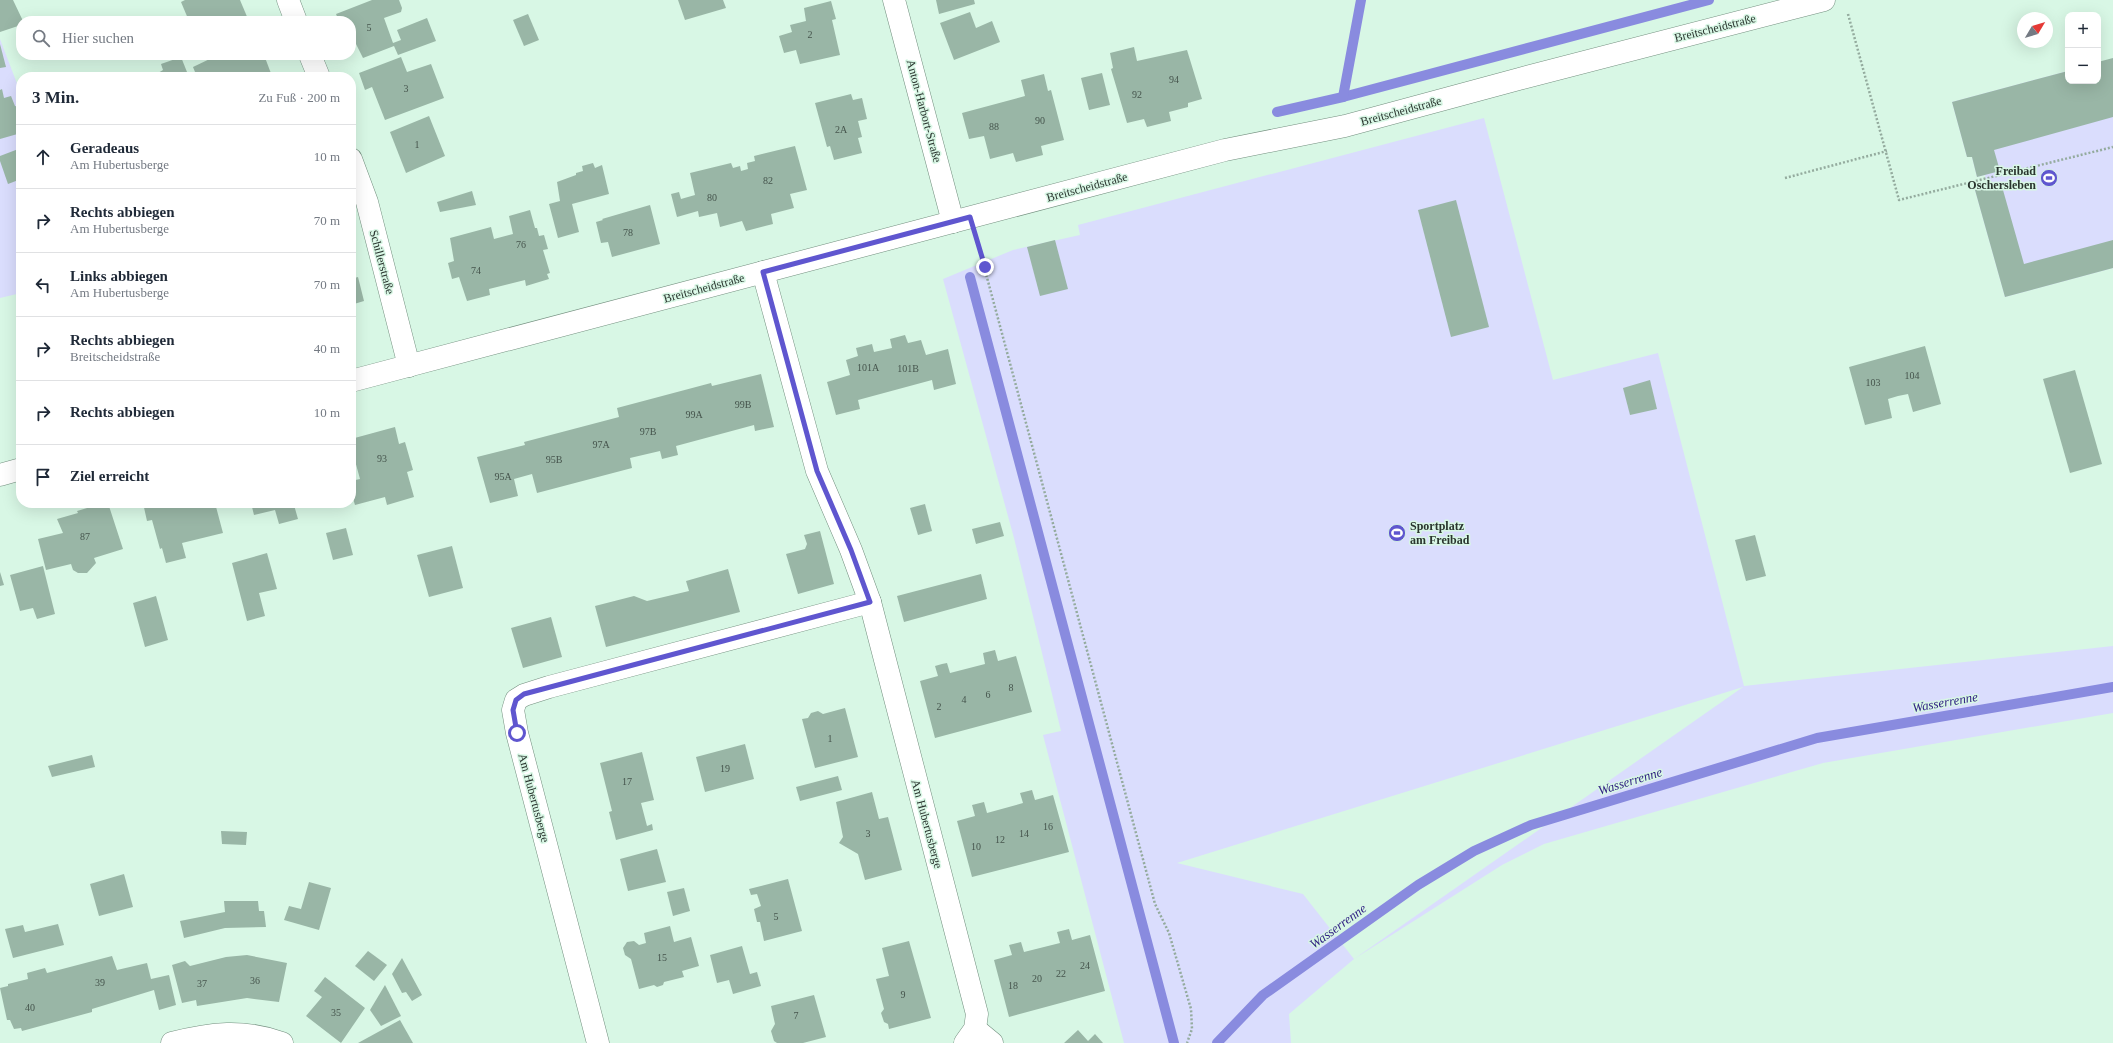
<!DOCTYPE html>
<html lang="de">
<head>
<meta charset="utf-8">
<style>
	:root { --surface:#fff; --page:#f6f6f7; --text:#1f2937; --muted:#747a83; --line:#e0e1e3 }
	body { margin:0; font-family:"Times New Roman",serif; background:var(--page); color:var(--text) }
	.controls { position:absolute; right:12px; top:12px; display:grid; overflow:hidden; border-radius:8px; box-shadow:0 4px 16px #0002 }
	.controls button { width:36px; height:36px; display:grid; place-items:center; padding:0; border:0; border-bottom:1px solid var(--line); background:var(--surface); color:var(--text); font:20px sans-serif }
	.compass { position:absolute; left:2017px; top:12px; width:36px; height:36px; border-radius:50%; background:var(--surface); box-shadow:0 4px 16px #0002; rotate:52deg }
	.stop { position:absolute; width:12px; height:12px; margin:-9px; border:3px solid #5f56cf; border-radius:50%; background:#fff }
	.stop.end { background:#5f56cf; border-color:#fff; box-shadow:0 1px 4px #0008 }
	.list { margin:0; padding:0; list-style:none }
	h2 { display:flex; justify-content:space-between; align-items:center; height:52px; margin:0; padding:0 16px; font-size:17px }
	h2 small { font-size:13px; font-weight:400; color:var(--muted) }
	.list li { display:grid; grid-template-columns:26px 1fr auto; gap:12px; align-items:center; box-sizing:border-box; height:64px; padding:0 16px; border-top:1px solid var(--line) }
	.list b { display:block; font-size:15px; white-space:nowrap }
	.list p { margin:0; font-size:13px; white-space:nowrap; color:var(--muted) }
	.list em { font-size:13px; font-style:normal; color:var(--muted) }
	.icon { flex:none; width:22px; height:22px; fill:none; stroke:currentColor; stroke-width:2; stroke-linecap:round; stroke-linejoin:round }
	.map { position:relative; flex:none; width:2113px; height:1043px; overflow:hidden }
	.search { position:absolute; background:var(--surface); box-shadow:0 4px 16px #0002; left:16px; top:16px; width:340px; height:44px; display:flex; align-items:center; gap:10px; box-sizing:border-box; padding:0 14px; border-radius:16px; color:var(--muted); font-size:15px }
	.panel { position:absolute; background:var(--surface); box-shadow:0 4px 16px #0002; left:16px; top:72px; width:340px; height:436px; border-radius:16px }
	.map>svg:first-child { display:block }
	.green { fill:#daddfd; fill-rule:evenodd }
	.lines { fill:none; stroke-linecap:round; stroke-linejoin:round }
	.stream { stroke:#898bdf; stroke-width:10 }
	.building { fill:#99b6a6 }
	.minor-casing { stroke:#738f7f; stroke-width:23 }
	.path { stroke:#94ab9e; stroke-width:2.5; stroke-dasharray:2 2; stroke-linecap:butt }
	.minor { stroke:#fff; stroke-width:22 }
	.route { stroke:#5f56cf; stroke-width:5 }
	.labels { text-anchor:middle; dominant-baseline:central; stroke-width:3; stroke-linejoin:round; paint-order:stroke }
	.number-label { font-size:10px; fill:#46554d }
	.street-label { font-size:12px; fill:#2a352f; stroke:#d8f7e5 }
	.poi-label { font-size:12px; font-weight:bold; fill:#2a352f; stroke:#d8f7e5; text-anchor:end }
	.water-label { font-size:13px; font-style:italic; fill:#312283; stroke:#d8f7e5 }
</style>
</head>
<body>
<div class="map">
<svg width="2113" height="1043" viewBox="0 0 2113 1043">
	<rect width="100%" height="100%" fill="#d8f7e5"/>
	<!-- green -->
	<g class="green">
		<polygon points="0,39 21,94 21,293 0,298"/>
		<polygon points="2113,58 2113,268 2005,297 1975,190 1987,187 1985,175 1977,177 1972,157 1967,157 1952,102 2068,71 2068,81 2098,81"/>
		<path d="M1484,118L1553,380L1658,353L1744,686L2113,646V713L1823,763L1544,844L1502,865L1354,959L1289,1014L1291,1043H1124L1043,735L1061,731L1014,538L943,279L1013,250L1080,235L1078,225ZM1743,687L1354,959L1303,894L1177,863Z"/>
	</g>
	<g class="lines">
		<!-- stream -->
		<g class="stream">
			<polyline points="1343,97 1709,0"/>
			<polyline points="1277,112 1343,97 1361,0"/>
			<polyline points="970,277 1174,1043"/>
			<polyline points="1217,1043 1263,995 1418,885 1474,851 1531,825 1817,738 2113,687"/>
		</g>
	</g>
	<!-- building -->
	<g class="building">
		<polygon points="0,0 13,0 23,21 21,21 21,25 0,32"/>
		<polygon points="185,0 240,0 248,19 246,21 189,21 181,2"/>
		<polygon points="372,0 399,0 402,8 401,12 384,18 393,43 401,40 397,30 427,18 436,41 398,55 394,46 363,58 351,34 351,21 339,21 336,14"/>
		<polygon points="678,0 723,0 726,8 685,20"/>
		<polygon points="936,0 974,0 975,4 939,14"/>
		<polygon points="831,1 836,19 832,20 840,55 800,64 796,50 784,53 779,36 792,32 790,25 806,21 804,8"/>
		<polygon points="970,12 976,28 992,21 1000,42 954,60 940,23"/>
		<polygon points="528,14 539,40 524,46 513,20"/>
		<polygon points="0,44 6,67 0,68"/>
		<polygon points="1134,47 1137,61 1187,50 1202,99 1188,103 1188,107 1169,112 1171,121 1147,127 1144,119 1127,123 1111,69 1113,68 1110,53"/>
		<polygon points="264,55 272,76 270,77 197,77 193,67 218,55"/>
		<polygon points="181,57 189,77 159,77 158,73 163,70 161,64"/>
		<polygon points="401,57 407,72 431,64 444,98 385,120 372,87 365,90 359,73"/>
		<polygon points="2113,58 2113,117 1994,150 2000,171 1977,177 1972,157 1967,157 1952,102 2068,71 2068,81 2098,81 2098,62"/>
		<polygon points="1102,73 1110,105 1089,110 1081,78"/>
		<polygon points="1044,74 1048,91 1051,90 1064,140 1041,146 1043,155 1016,162 1013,153 990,159 984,136 969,139 962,113 1025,96 1021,80"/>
		<polygon points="2,89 4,98 11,96 15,106 19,107 21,113 21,133 0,139 0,90"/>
		<polygon points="851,94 853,100 862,98 867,119 858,121 862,137 858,138 862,153 834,160 830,146 827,147 815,103"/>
		<polygon points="429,116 445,156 406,173 390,132"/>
		<polygon points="795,146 807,190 790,194 794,208 771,214 773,224 746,231 742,221 720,227 717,213 699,217 698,211 677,217 671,194 679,192 681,199 695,195 690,173 731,163 733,168 740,166 741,171 748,169 747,163 755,161 754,156"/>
		<polygon points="21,148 21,179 8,184 0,161 0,156"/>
		<polygon points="593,163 595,168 602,165 609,194 572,204 579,232 558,238 549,204 560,201 557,182 576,175 576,173 583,171 582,166"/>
		<polygon points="2001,183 2024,264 2113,240 2113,268 2005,297 1975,190"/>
		<polygon points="472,191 476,205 440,212 437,202"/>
		<polygon points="1456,200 1489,327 1451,337 1418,210"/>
		<polygon points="650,205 660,244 612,257 608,242 601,243 596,222 603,220 602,219"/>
		<polygon points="530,210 535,228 537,228 539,236 544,235 548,249 543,250 550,273 547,274 549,279 526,286 525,280 489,289 490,295 467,301 459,277 452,279 448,263 454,261 450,238 491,227 494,239 513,234 509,216"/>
		<polygon points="1055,240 1068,289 1040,296 1027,247"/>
		<polygon points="358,277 364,301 354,304 355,308 351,309 351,279"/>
		<polygon points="905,335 908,343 921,340 926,355 948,349 956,384 934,390 932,380 858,400 860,409 836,415 827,382 850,375 846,360 858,356 856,348 872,344 874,352 892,348 890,339"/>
		<polygon points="1925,346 1941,404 1913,412 1908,394 1898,396 1888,399 1892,418 1865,425 1849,367"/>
		<polygon points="2075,370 2102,464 2070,473 2043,379"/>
		<polygon points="761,374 774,427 755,431 754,425 676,446 678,455 662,459 660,451 630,458 632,468 537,493 532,474 514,479 518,496 490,503 477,457 525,445 524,442 619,417 617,408 711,383 712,386"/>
		<polygon points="1650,380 1657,409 1630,415 1623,388"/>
		<polygon points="395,427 399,444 405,442 413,470 407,472 414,497 387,505 385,497 355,505 351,492 351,481 360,479 351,446 351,439"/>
		<polygon points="104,503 108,503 123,549 94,558 96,563 87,573 78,573 73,570 71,564 46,570 38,539 63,533 57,519 78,513 77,511"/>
		<polygon points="143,503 215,503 223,533 182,543 186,558 166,563 162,548 160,549 152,520 147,521"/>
		<polygon points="251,503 300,503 294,505 298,519 279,524 275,510 254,515"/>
		<polygon points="925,504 932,531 918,535 910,508"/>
		<polygon points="1000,522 1004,536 976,544 972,529"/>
		<polygon points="346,528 353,555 333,560 326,533"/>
		<polygon points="820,531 834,584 798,594 786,554 805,549 807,544 804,535"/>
		<polygon points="1755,535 1766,576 1746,581 1735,540"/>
		<polygon points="452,546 463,588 429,597 417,555"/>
		<polygon points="267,553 277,589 259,593 265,616 247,621 232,563"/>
		<polygon points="43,566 55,614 37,619 33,608 20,611 10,575"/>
		<polygon points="728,569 740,612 606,647 595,606 634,596 647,601 689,591 686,581"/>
		<polygon points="0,572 4,585 0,586"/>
		<polygon points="981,574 987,599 904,622 897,596"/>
		<polygon points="156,596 168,640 145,647 133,603"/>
		<polygon points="551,617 562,657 523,668 511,628"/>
		<polygon points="995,650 998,661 1016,656 1032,712 935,738 920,681 938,676 935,666 942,664 947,663 950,673 985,664 983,653"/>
		<polygon points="845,708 858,757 815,768 802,719 808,718 811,713 818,711 823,714"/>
		<polygon points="745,744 754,779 705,792 696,757"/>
		<polygon points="642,752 654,800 641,803 647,826 652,824 653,830 616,840 609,812 612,811 600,763"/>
		<polygon points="92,755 95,767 52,777 48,766"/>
		<polygon points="838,776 842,790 800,801 796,787"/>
		<polygon points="1032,790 1035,800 1053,795 1069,852 972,877 957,821 975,816 972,805 984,802 987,813 1023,803 1020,793"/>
		<polygon points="872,792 879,819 888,817 902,870 865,880 858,854 839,843 843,837 836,802"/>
		<polygon points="221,831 247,832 246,845 222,844"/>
		<polygon points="657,849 666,882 628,891 620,859"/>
		<polygon points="124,874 133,907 99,916 90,884"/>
		<polygon points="788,879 802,931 764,941 760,922 757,922 754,909 761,906 757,894 751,895 749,889"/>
		<polygon points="309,882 331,888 319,930 284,920 289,906 301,909"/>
		<polygon points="684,888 690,911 673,916 667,892"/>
		<polygon points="224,901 258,901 259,911 264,911 266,927 225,928 184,938 180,921 225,912"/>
		<polygon points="58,924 64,945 13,958 5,929 23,925 25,932"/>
		<polygon points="670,926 674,942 691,937 699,966 682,971 684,977 664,982 663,985 657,987 654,985 639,989 631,959 625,955 623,948 627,942 634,941 639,945 646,943 644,933"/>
		<polygon points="1069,929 1072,940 1090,935 1105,991 1009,1017 994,960 1012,955 1009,945 1021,942 1024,952 1060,943 1057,932"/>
		<polygon points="909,941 931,1018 889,1029 888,1024 884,1022 881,1013 884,1009 876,979 889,976 882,948"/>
		<polygon points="742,946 750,974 757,972 761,986 733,994 729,980 717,983 710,955"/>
		<polygon points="368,951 387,965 374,981 355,966"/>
		<polygon points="247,955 287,963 279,1002 247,998 197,1006 196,1000 182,1003 172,965 185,961 190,966 226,957"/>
		<polygon points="112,956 117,970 147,963 151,979 169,975 176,1005 159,1010 154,990 92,1009 92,1012 22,1031 21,1028 14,1029 10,1020 7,1020 0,988 8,986 8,984 28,979 27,973 45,968 47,973"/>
		<polygon points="402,958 422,995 412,1001 406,992 402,993 392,974"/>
		<polygon points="325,977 365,1008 341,1043 306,1016 322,997 314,991"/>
		<polygon points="385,985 401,1016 381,1026 370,1010"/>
		<polygon points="814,995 826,1037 803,1043 777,1043 774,1041 771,1031 775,1024 771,1006"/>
		<polygon points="400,1020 413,1043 358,1043"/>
		<polygon points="1078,1030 1088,1041 1095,1034 1103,1043 1064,1043"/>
	</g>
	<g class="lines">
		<defs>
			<g id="minor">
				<polyline points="288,0 296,21"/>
				<polyline points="894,0 953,222"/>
				<polyline points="310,55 319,77"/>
				<polyline points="351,159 367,202 409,366"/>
				<polyline points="763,272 817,471 851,550 870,602 977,1014 975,1029 965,1043"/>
				<polyline points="351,381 1225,150 1345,126 1519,79 1824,0"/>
				<polyline points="0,475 21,469"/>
				<polyline points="975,1029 992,1043"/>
				<path d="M172,1043C211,1033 243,1029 282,1043"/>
				<polyline points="598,1043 517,733 513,710 516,700 524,695 549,687 870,602"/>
			</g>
		</defs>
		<!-- minor casing -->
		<use href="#minor" class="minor-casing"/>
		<!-- path -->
		<g class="path">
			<polyline points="1848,14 1899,200 2113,147"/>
			<polyline points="1785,178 1887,151"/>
			<polyline points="978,244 1155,904 1169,933 1191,1009 1192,1029 1187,1043"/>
		</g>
		<!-- minor -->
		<use href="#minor" class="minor"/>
	</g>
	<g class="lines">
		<!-- route -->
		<polyline class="route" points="517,733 513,710 516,700 524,694 870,602 851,550 817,471 763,272 970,217 985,267"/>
	</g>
	<!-- icons -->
	<defs>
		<symbol id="stadium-disc" viewBox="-11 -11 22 22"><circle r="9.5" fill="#5f56cf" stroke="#d8f7e5"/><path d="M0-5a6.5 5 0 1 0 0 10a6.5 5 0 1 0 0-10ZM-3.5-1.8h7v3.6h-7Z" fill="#fff"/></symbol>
	</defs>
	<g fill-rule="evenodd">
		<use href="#stadium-disc" x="2039" y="168" width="20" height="20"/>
		<use href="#stadium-disc" x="1387" y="523" width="20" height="20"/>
	</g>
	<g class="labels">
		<!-- number labels -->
		<g class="number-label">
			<text x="369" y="27">5</text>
			<text x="810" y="34">2</text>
			<text x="1174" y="79">94</text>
			<text x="406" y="88">3</text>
			<text x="1137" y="94">92</text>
			<text x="1040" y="120">90</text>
			<text x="994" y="126">88</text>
			<text x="841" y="129">2A</text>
			<text x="417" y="144">1</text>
			<text x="768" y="180">82</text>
			<text x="712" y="197">80</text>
			<text x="628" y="232">78</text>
			<text x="521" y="244">76</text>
			<text x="476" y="270">74</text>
			<text x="868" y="367">101A</text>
			<text x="908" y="368">101B</text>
			<text x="1912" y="375">104</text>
			<text x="1873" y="382">103</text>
			<text x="743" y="404">99B</text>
			<text x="694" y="414">99A</text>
			<text x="648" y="431">97B</text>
			<text x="601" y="444">97A</text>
			<text x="382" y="458">93</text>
			<text x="554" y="459">95B</text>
			<text x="503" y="476">95A</text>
			<text x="85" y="536">87</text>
			<text x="1011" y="687">8</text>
			<text x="988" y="694">6</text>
			<text x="964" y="699">4</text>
			<text x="939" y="706">2</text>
			<text x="830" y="738">1</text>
			<text x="725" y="768">19</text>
			<text x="627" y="781">17</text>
			<text x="1048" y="826">16</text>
			<text x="868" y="833">3</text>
			<text x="1024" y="833">14</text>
			<text x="1000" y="839">12</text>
			<text x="976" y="846">10</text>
			<text x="776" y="916">5</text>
			<text x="662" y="957">15</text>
			<text x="1085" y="965">24</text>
			<text x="1061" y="973">22</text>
			<text x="1037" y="978">20</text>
			<text x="255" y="980">36</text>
			<text x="100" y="982">39</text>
			<text x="202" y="983">37</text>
			<text x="1013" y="985">18</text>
			<text x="903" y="994">9</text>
			<text x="30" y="1007">40</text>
			<text x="336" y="1012">35</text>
			<text x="796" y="1015">7</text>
		</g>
		<!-- street labels -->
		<g class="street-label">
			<text transform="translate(1715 28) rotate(-14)">Breitscheidstraße</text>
			<text transform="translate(924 111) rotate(75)">Anton-Harbort-Straße</text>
			<text transform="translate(1401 111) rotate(-15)">Breitscheidstraße</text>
			<text transform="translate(1087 187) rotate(-15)">Breitscheidstraße</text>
			<text transform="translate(382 262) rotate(75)">Schillerstraße</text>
			<text transform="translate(704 288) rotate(-15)">Breitscheidstraße</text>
			<text transform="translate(534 798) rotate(75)">Am Hubertusberge</text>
			<text transform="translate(927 824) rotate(75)">Am Hubertusberge</text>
		</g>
		<!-- poi labels -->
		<g class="poi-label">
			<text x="2036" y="171">Freibad<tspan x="2036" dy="14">Oschersleben</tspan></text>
			<text x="1410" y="526" text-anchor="start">Sportplatz<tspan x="1410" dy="14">am Freibad</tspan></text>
		</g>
		<!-- water labels -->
		<g class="water-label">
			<text transform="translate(1945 702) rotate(-10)">Wasserrenne</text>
			<text transform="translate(1630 781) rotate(-17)">Wasserrenne</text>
			<text transform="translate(1338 926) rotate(-36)">Wasserrenne</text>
		</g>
	</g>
</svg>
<div class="controls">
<button>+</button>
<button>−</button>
</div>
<svg class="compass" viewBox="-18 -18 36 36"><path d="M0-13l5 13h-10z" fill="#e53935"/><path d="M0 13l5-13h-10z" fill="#747a83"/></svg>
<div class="stop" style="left:517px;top:733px"></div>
<div class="stop end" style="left:985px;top:267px"></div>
<div class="search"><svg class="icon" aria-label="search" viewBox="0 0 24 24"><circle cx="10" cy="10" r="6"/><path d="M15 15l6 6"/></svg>Hier suchen</div>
<section class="panel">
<h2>3 Min.<small>Zu Fuß · 200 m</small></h2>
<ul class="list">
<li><svg class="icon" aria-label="ahead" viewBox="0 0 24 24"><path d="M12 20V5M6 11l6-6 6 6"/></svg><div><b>Geradeaus</b><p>Am Hubertusberge</p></div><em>10 m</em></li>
<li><svg class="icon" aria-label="right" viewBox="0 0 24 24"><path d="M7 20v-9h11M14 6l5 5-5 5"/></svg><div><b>Rechts abbiegen</b><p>Am Hubertusberge</p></div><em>70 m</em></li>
<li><svg class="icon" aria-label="left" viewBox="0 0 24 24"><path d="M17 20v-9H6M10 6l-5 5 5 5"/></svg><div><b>Links abbiegen</b><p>Am Hubertusberge</p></div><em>70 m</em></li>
<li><svg class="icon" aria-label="right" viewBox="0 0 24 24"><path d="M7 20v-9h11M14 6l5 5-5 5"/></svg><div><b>Rechts abbiegen</b><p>Breitscheidstraße</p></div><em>40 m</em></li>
<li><svg class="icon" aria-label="right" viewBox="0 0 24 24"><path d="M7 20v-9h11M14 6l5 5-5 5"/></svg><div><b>Rechts abbiegen</b></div><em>10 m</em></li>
<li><svg class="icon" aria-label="arrive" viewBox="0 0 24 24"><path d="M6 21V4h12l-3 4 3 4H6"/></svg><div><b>Ziel erreicht</b></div></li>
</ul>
</section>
</div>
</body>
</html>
